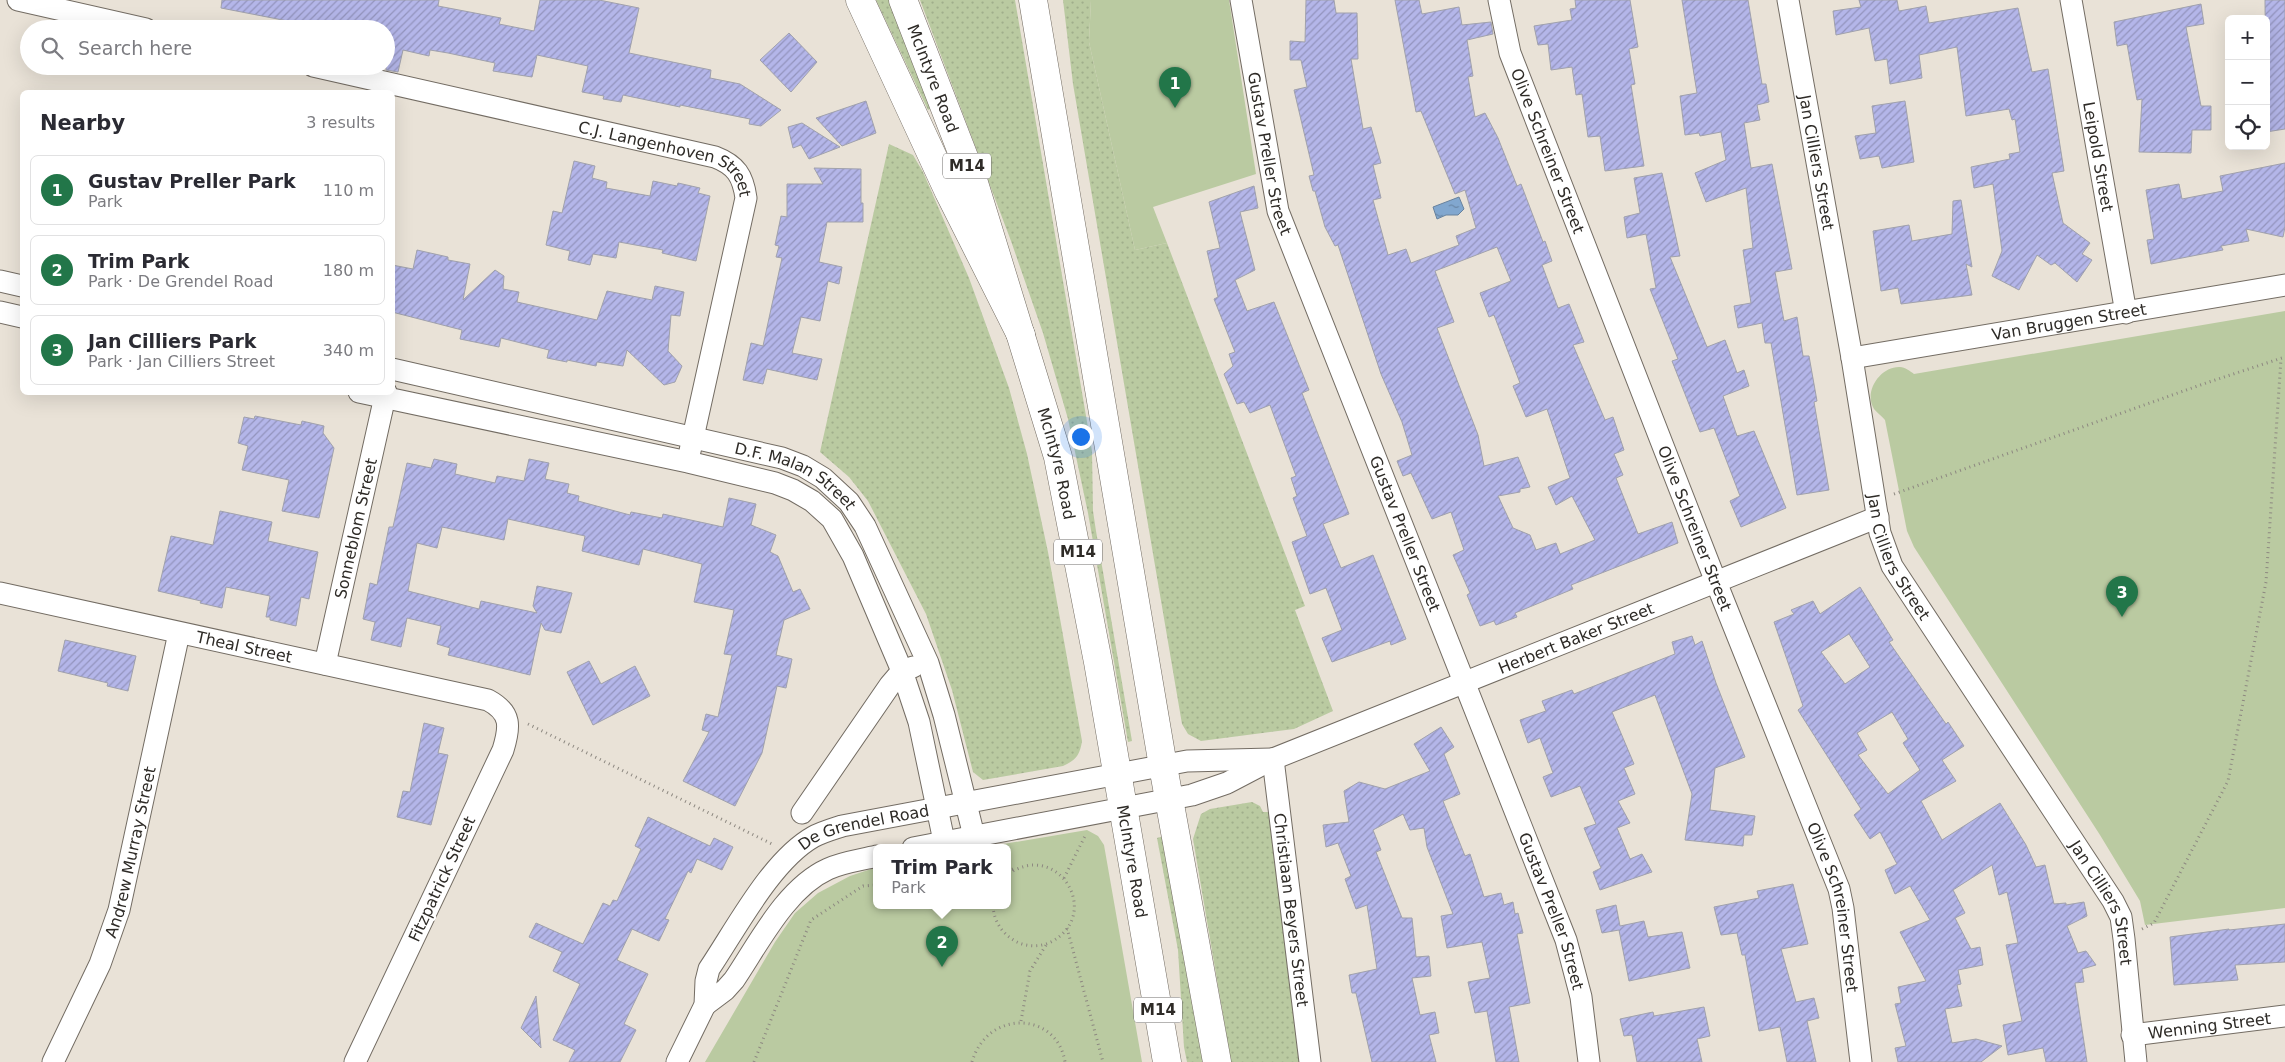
<!DOCTYPE html>
<html lang="en">
<head>
<meta charset="utf-8">
<style>
	:root { --surface:#fff; --page:#f2f2f3; --text:#2b2b33; --muted:#7c7c81; --line:#e1e1e2; --accent:#227649 }
	body { margin:0; font-family:"DejaVu Sans",sans-serif; background:var(--page); color:var(--text) }
	.controls { position:absolute; right:15px; top:15px; display:grid; overflow:hidden; border-radius:8px; box-shadow:0 5px 20px #0002 }
	.controls button { width:45px; height:45px; display:grid; place-items:center; padding:0; border:0; border-bottom:1px solid var(--line); background:var(--surface); color:var(--text); font:25px sans-serif }
	.you { position:absolute; left:1080px; top:436px; width:18px; height:18px; margin:-12px; border:4px solid #fff; border-radius:50%; background:#1a73e8; box-shadow:0 0 0 8px #1a73e833 }
	.badge { display:grid; place-items:center; width:32px; height:32px; border-radius:50%; background:var(--accent); color:#fff; font-size:16px; font-weight:700 }
	.pin { position:absolute; translate:-50% -41px; filter:drop-shadow(0 1px 2px #0008) }
	.pin::after { content:''; position:absolute; top:26px; width:18px; height:15px; background:inherit; clip-path:polygon(0 0,100% 0,50% 100%) }
	.popup { position:absolute; left:873px; top:844px; width:138px; height:65px; box-sizing:border-box; display:grid; place-content:center; border-radius:8px; background:var(--surface); filter:drop-shadow(0 1px 4px #0005); font-size:16px; white-space:nowrap; color:var(--muted) }
	.popup b { font-size:19px; color:var(--text) }
	.popup::after { content:''; position:absolute; left:50%; top:100%; margin-left:-10px; border:10px solid transparent; border-top-color:var(--surface) }
	.list { margin:0; padding:0; list-style:none }
	h2 { display:flex; justify-content:space-between; align-items:center; height:65px; margin:0; padding:0 20px; font-size:21px }
	h2 small { font-size:16px; font-weight:400; color:var(--muted) }
	.list li { display:grid; grid-template-columns:32px 1fr auto; gap:15px; align-items:center; box-sizing:border-box; height:70px; margin:0 10px 10px; padding:0 10px; border:1px solid var(--line); border-radius:8px }
	.list b { display:block; font-size:19px; white-space:nowrap }
	.list p { margin:0; font-size:16px; white-space:nowrap; color:var(--muted) }
	.list em { font-size:16px; font-style:normal; color:var(--muted) }
	.icon { flex:none; width:28px; height:28px; fill:none; stroke:currentColor; stroke-width:2; stroke-linecap:round; stroke-linejoin:round }
	.map { position:relative; flex:none; width:2285px; height:1062px; overflow:hidden }
	.search { position:absolute; background:var(--surface); box-shadow:0 5px 20px #0002; left:20px; top:20px; width:375px; height:55px; display:flex; align-items:center; gap:12px; box-sizing:border-box; padding:0 18px; border-radius:28px; color:var(--muted); font-size:19px }
	.panel { position:absolute; background:var(--surface); box-shadow:0 5px 20px #0002; left:20px; top:90px; width:375px; height:305px; border-radius:8px }
	.map>svg:first-child { display:block }
	.grass { fill:url(#grass-dots) }
	.park { fill:#bacaa1 }
	.water { fill:url(#water-ripples); stroke:#68829d }
	.building { fill:url(#building-hatch); stroke:#a0a1ac; fill-rule:evenodd }
	.lines { fill:none; stroke-linecap:round; stroke-linejoin:round }
	.minor-casing { stroke:#736c63; stroke-width:23 }
	.primary-casing { stroke:#736c63; stroke-width:29 }
	.motorway-casing { stroke:#736c63; stroke-width:29 }
	.path { stroke:#8d8880; stroke-width:3; stroke-dasharray:1 4; stroke-linecap:butt }
	.minor { stroke:#fff; stroke-width:21 }
	.primary { stroke:#fff; stroke-width:28 }
	.motorway { stroke:#fff; stroke-width:28 }
	.labels { text-anchor:middle; dominant-baseline:central; stroke-width:4.5; stroke-linejoin:round; paint-order:stroke }
	.shield { fill:#fff; stroke:#6d6b68; stroke-width:1 }
	.shield-label { font-size:15px; font-weight:bold; fill:#2e2b27 }
	.street-label { font-size:16px; fill:#2e2b27; stroke:#fff }
</style>
</head>
<body>
<div class="map">
<svg width="2285" height="1062" viewBox="0 0 2285 1062">
	<defs>
		<pattern id="grass-dots" width="8" height="8" patternUnits="userSpaceOnUse" patternTransform="scale(1.25)"><rect width="8" height="8" fill="#bacaa1"/><path d="M2 2h.1M6 6h.1" fill="none" stroke="#a0ae8b" stroke-width="1.8" stroke-linecap="round"/></pattern>
		<pattern id="water-ripples" width="26" height="14" patternUnits="userSpaceOnUse" patternTransform="scale(1.25)"><rect width="26" height="14" fill="#81a7cf"/><path d="M2 4q2-2 4 0t4 0M15 11q2-2 4 0t4 0" fill="none" stroke="#6a88a8"/></pattern>
		<pattern id="building-hatch" width="6" height="6" patternUnits="userSpaceOnUse" patternTransform="scale(1.25)"><rect width="6" height="6" fill="#b4b6e9"/><path d="M-1 1l2-2M0 6l6-6M5 7l2-2" fill="none" stroke="#9394bd"/></pattern>
	</defs>
	<rect width="100%" height="100%" fill="#e9e2d7"/>
	<!-- grass -->
	<g class="grass">
		<polygon points="876,0 891,0 932,108 928,110"/>
		<polygon points="920,0 1015,0 1092,451 1093,511 1096,531 1132,741 1128,742 1088,513 1068,419 1043,333 1011,241"/>
		<polygon points="1063,0 1091,0 1089,42 1135,250 1167,243 1305,606 1295,610 1333,711 1294,729 1201,741 1188,734 1182,724 1073,84"/>
		<path d="M889,144L913,155L923,172L969,278L1009,388L1027,454L1048,552L1082,741C1080,755 1076,760 1063,766L983,780L973,772L952,690L926,614L868,501L849,477L820,452Z"/>
		<polygon points="1252,802 1260,806 1263,812 1269,812 1300,1062 1231,1062 1193,839 1201,814 1210,809"/>
		<polygon points="1164,836 1205,1062 1187,1062 1184,1047 1178,950 1157,838"/>
	</g>
	<!-- park -->
	<g class="park">
		<polygon points="1091,0 1229,0 1256,174 1153,207 1167,243 1135,250 1089,42"/>
		<path d="M2285,311V908L2145,925L2140,901L2100,835L1914,547L1907,531L1885,420C1882,416 1877,413 1874,409C1863,391 1881,366 1900,367C1905,367 1910,371 1914,374Z"/>
		<polygon points="1087,830 1098,836 1104,845 1142,1062 705,1062 775,942 795,913 818,893 850,876 877,867 877,906 1007,906 1007,848 980,848"/>
	</g>
	<!-- water -->
	<polygon class="water" points="1459,197 1464,209 1458,215 1446,215 1437,219 1433,207"/>
	<!-- building -->
	<g class="building">
		<polygon points="222,0 439,0 438,6 501,18 499,24 534,31 540,0 599,0 639,8 629,53 711,70 710,78 740,84 781,110 761,126 749,124 750,119 680,105 680,107 623,95 621,102 603,99 604,96 582,92 588,66 537,55 532,77 493,71 495,63 448,53 430,50 429,56 403,50 398,72 386,70 386,29 312,29 292,25 293,22 221,8"/>
		<path d="M1306,0H1334L1336,13H1357L1358,59H1351L1363,129L1371,127L1381,163L1373,165L1381,198L1373,200L1388,255L1406,249L1411,263L1459,245L1456,236L1476,228L1465,190L1455,194L1421,111L1416,112L1395,0H1419L1422,14L1459,7L1462,25L1491,22L1493,34L1467,40L1473,76L1468,77L1475,117L1485,113L1498,138L1517,186L1521,184L1543,242L1545,241L1552,261L1542,265L1558,308L1569,304L1584,342L1573,345L1605,420L1613,417L1624,450L1614,454L1623,475L1616,478L1638,534L1672,522L1678,543L1571,585L1573,589L1515,613L1517,617L1496,625L1494,621L1480,626L1467,595L1470,593L1453,555L1464,550L1451,512L1432,519L1411,473L1403,476L1397,461L1412,455L1402,422L1381,374L1338,245L1335,246L1325,227L1315,191H1313L1309,176L1314,175L1294,90L1307,87L1301,60H1290V41L1305,42ZM1497,247L1511,281L1480,293L1489,317L1494,315L1520,383L1513,386L1526,417L1547,409L1570,478L1548,487L1556,505L1572,496L1595,540L1560,554L1556,543L1536,550L1530,535L1513,528L1498,496L1520,492V489L1530,487L1518,457L1484,466L1478,435L1437,328L1454,322L1435,271Z"/>
		<polygon points="1575,0 1630,0 1638,47 1629,49 1635,84 1631,85 1644,166 1605,171 1600,136 1588,137 1582,94 1576,95 1572,67 1551,70 1548,44 1538,45 1534,26 1572,20 1570,9 1576,8"/>
		<polygon points="1682,0 1748,0 1762,84 1766,84 1769,102 1757,105 1760,120 1744,123 1751,168 1772,164 1792,269 1775,272 1784,321 1797,317 1803,356 1809,356 1817,401 1814,402 1829,490 1797,495 1771,343 1765,343 1762,323 1738,328 1734,306 1751,303 1743,250 1753,248 1746,188 1706,202 1695,173 1726,160 1721,132 1700,136 1699,133 1685,135 1680,96 1697,93"/>
		<polygon points="1859,0 1897,0 1899,11 1926,6 1929,23 2018,8 2032,72 2048,69 2064,171 2052,173 2063,223 2090,243 2082,254 2092,260 2077,282 2055,263 2051,265 2037,255 2019,290 1992,276 2002,251 1993,184 1974,188 1971,167 2010,159 2009,154 2020,152 2015,119 2012,120 2009,109 1966,116 1957,47 1919,55 1922,78 1890,84 1887,59 1875,61 1869,28 1836,35 1833,11 1861,7"/>
		<polygon points="2265,0 2285,0 2285,129 2266,132"/>
		<polygon points="2201,4 2204,24 2186,27 2201,106 2211,106 2211,130 2192,130 2191,153 2139,152 2142,99 2137,100 2127,44 2117,46 2114,22"/>
		<polygon points="789,33 817,62 791,92 760,60"/>
		<polygon points="866,101 876,133 842,146 816,118"/>
		<polygon points="1905,101 1914,162 1882,168 1879,156 1860,159 1855,136 1876,133 1872,106"/>
		<polygon points="802,123 840,147 809,159 801,145 793,148 788,127"/>
		<polygon points="574,161 595,166 592,178 607,182 606,188 650,196 653,181 677,186 678,183 700,188 698,193 710,196 696,261 662,253 663,250 619,242 616,258 593,254 590,265 568,260 570,251 546,245 553,211 562,213"/>
		<polygon points="2285,163 2285,227 2283,237 2246,229 2249,241 2221,246 2223,250 2151,264 2147,240 2154,239 2146,190 2179,184 2182,199 2223,191 2220,176"/>
		<polygon points="814,168 861,169 861,203 863,203 863,222 827,222 819,262 842,267 839,284 828,281 820,321 801,317 792,353 822,359 817,380 767,369 763,384 743,380 751,343 763,346 782,258 776,257 779,246 775,245 781,216 787,217 787,184 823,184"/>
		<polygon points="1662,173 1680,256 1670,257 1707,347 1725,340 1737,373 1744,370 1749,386 1723,396 1737,436 1754,431 1786,508 1741,527 1730,501 1740,496 1714,428 1700,432 1672,361 1678,359 1650,289 1656,288 1646,234 1627,238 1624,217 1640,213 1634,178"/>
		<polygon points="1254,186 1258,208 1240,212 1255,270 1235,280 1247,311 1274,302 1309,390 1302,393 1349,514 1323,524 1341,568 1373,555 1406,639 1391,645 1390,641 1332,662 1322,638 1342,630 1326,588 1310,594 1292,542 1307,536 1293,498 1297,496 1291,478 1296,476 1270,405 1250,413 1244,402 1237,404 1224,374 1233,366 1229,354 1235,352 1214,299 1218,297 1207,251 1220,248 1209,202"/>
		<polygon points="1961,200 1972,267 1966,264 1972,295 1901,304 1898,288 1881,291 1873,231 1909,225 1912,241 1952,234 1953,201"/>
		<polygon points="417,250 448,257 448,260 470,264 463,300 495,270 504,276 503,289 519,292 517,302 597,320 607,291 652,300 655,286 684,292 680,316 671,315 668,351 682,366 675,382 664,385 627,350 623,366 597,362 596,366 567,360 567,362 547,358 549,350 501,338 499,347 460,339 462,330 392,312 392,265 413,269"/>
		<polygon points="255,416 301,425 302,421 324,426 323,433 334,448 319,518 282,511 289,480 242,470 248,446 238,443 244,417 254,419"/>
		<polygon points="434,459 457,464 455,474 495,483 497,476 524,481 529,459 549,463 545,479 569,484 567,493 579,496 578,501 630,515 631,512 662,518 663,514 723,527 729,498 756,504 751,525 776,535 770,552 778,556 793,592 800,589 810,609 784,620 776,655 792,659 786,688 777,686 762,753 735,806 683,781 709,732 702,730 706,714 718,717 732,655 724,654 734,610 694,602 702,564 643,549 639,565 582,551 585,536 508,519 504,540 442,527 437,548 417,543 408,591 479,609 481,601 537,613 533,606 537,586 572,593 561,633 545,630 541,623 530,675 448,655 450,648 437,644 441,626 407,618 401,647 371,640 375,622 363,619 370,583 377,585 389,527 393,527 407,463 431,468"/>
		<polygon points="220,511 272,522 268,541 318,552 309,599 301,597 296,626 270,620 270,617 266,617 270,596 226,587 222,608 200,603 201,601 158,591 171,536 213,545"/>
		<path d="M1860,587L1893,640L1889,642L1946,724L1948,722L1964,746L1942,760L1956,781L1921,801L1942,840L2000,803L2026,845L2036,867L2045,865L2054,904L2066,903V905L2084,902L2087,916L2067,926L2078,953L2086,951L2096,965L2082,969L2084,982L2075,983L2087,1062H2046L2043,1048L2008,1055L2003,1025L2022,1021L2006,945L2018,943L2007,892L1999,895L1992,865L1953,890L1965,913L1955,918L1971,949L1980,947L1983,965L1958,970L1961,984L1957,985L1962,1006L1945,1009L1952,1043L1976,1039L2002,1046L1981,1062H1898L1895,1048L1906,1046L1895,1004L1901,1003L1898,987L1926,981L1900,932L1930,920L1910,886L1895,894L1885,870L1897,864L1880,832L1870,839L1854,815L1861,809L1798,710L1803,706L1774,622L1794,614L1791,610L1813,601L1820,614ZM1849,634L1870,667L1845,684L1821,652ZM1892,712L1908,739L1903,743L1920,770L1888,794L1858,755L1867,750L1857,733Z"/>
		<polygon points="1692,636 1695,645 1702,641 1716,683 1745,757 1715,768 1710,810 1755,816 1752,835 1744,835 1743,846 1685,840 1692,794 1655,695 1612,712 1634,764 1624,768 1635,794 1618,801 1630,823 1617,828 1630,859 1642,854 1652,872 1600,890 1593,872 1601,868 1584,828 1596,824 1580,786 1551,797 1543,777 1553,773 1540,738 1528,743 1520,720 1546,711 1542,701 1572,690 1574,694 1675,654 1672,642"/>
		<polygon points="65,640 136,656 128,691 107,686 108,683 58,671"/>
		<polygon points="589,661 601,684 635,666 650,696 593,725 567,672"/>
		<polygon points="424,723 444,728 438,753 448,755 431,825 397,817 403,791 410,792"/>
		<polygon points="1441,727 1454,747 1444,754 1460,794 1443,801 1465,856 1470,854 1484,897 1501,893 1504,905 1513,902 1515,914 1518,913 1523,933 1517,934 1530,1003 1509,1007 1519,1062 1496,1062 1487,1011 1475,1013 1468,982 1490,978 1482,942 1447,948 1441,916 1453,914 1427,847 1424,828 1410,830 1403,814 1373,830 1381,850 1376,852 1402,918 1412,918 1416,957 1429,956 1431,976 1412,978 1420,1015 1435,1012 1439,1033 1429,1035 1436,1062 1372,1062 1356,993 1352,993 1349,975 1377,969 1367,905 1356,909 1345,879 1351,876 1338,843 1326,847 1323,825 1349,822 1344,791 1359,782 1385,789 1430,771 1414,744"/>
		<polygon points="648,817 710,846 714,838 733,847 722,870 697,859 691,873 688,871 665,919 669,920 659,941 632,929 617,960 648,974 624,1024 636,1030 620,1062 569,1062 575,1050 553,1040 580,984 553,971 562,952 529,937 536,923 583,944 603,903 610,906 613,900 617,901 641,849 635,846"/>
		<polygon points="1793,884 1808,944 1781,949 1796,1002 1814,998 1819,1018 1807,1021 1816,1062 1787,1062 1780,1027 1759,1031 1745,955 1742,955 1737,933 1721,935 1714,907 1759,898 1757,891"/>
		<polygon points="1616,905 1620,926 1644,921 1648,937 1682,932 1690,968 1629,981 1619,930 1602,933 1596,910"/>
		<polygon points="2285,924 2285,962 2235,965 2238,980 2174,985 2170,937 2229,929 2229,930"/>
		<polygon points="536,996 541,1048 521,1028"/>
		<polygon points="1704,1007 1710,1036 1697,1039 1702,1062 1637,1062 1632,1035 1624,1036 1620,1019 1653,1012 1654,1016"/>
	</g>
	<g class="lines">
		<defs>
			<g id="minor">
				<polyline points="18,0 146,29"/>
				<path id="s1" d="M1241,0L1278,211L1566,940L1581,997L1589,1062"/>
				<path id="s2" d="M1499,0L1510,53L1716,582L1839,889L1843,908L1861,1062"/>
				<path id="s3" d="M1788,0L1852,358L1880,533L1892,566L2113,901L2121,917L2124,939L2136,1062"/>
				<path id="s4" d="M2071,0L2126,313"/>
				<path id="s5" d="M313,66L715,157C736,165 743,176 746,198L690,451"/>
				<polyline points="0,281 22,286"/>
				<polyline points="0,312 22,317"/>
				<path id="s6" d="M1852,358L2285,285"/>
				<path id="s7" d="M392,369L782,458L803,466L823,478L849,502L865,526L928,663L944,715L974,836"/>
				<polyline points="359,392 688,462 775,483 793,490 812,501 832,519 853,556 902,671 919,722 944,841"/>
				<path id="s8" d="M0,593L488,700C512,713 510,727 503,750L355,1062"/>
				<path id="s9" d="M325,664L386,392"/>
				<path id="s10" d="M1273,759L1310,1062"/>
				<polyline points="802,813 890,685 902,671 913,667"/>
				<path id="s11" d="M913,848L1192,795L1227,783L1273,759L1878,517"/>
				<path d="M705,1005L725,990L734,980C759,943 786,888 828,869C843,862 861,860 877,856"/>
				<path id="s12" d="M2132,1035L2285,1016"/>
				<path id="s13" d="M53,1062L100,964L119,910L179,633"/>
				<path id="s14" d="M677,1062L705,1005L706,981L709,969C736,929 771,861 813,837C822,832 833,829 842,826L1187,761L1272,759"/>
			</g>
			<g id="primary">
				<path id="s15" d="M903,0L974,183L1058,457L1098,662L1167,1062"/>
				<polyline points="1033,0 1163,766 1217,1062"/>
			</g>
			<polyline id="motorway" points="860,0 949,192 1021,335"/>
		</defs>
		<!-- minor casing -->
		<use href="#minor" class="minor-casing"/>
		<!-- primary casing -->
		<use href="#primary" class="primary-casing"/>
		<!-- motorway casing -->
		<use href="#motorway" class="motorway-casing"/>
		<!-- path -->
		<g class="path">
			<polyline points="1894,494 2206,383 2285,357"/>
			<polyline points="528,724 772,844"/>
			<polyline points="1007,870 1014,869"/>
			<polyline points="1064,878 1085,836"/>
			<path d="M993,906C994,922 1003,935 1017,942C1027,947 1041,947 1051,942C1104,914 1057,838 1007,875"/>
			<polyline points="1067,928 1103,1062"/>
			<polyline points="2142,929 2154,923 2228,781 2266,582 2281,359"/>
			<polyline points="1021,1021 1030,971 1046,945"/>
			<polyline points="754,1062 811,920 863,886 877,885"/>
			<path d="M972,1062C987,1009 1057,1011 1065,1062"/>
		</g>
		<!-- minor -->
		<use href="#minor" class="minor"/>
		<!-- primary -->
		<use href="#primary" class="primary"/>
		<!-- motorway -->
		<use href="#motorway" class="motorway"/>
	</g>
	<g class="labels">
		<!-- shield labels -->
		<g class="shield">
			<rect x="943" y="153.5" width="48" height="25" rx="4"/>
			<rect x="1054" y="539.5" width="48" height="25" rx="4"/>
			<rect x="1134" y="997.5" width="48" height="25" rx="4"/>
		</g>
		<g class="shield-label">
			<text x="967" y="166">M14</text>
			<text x="1078" y="552">M14</text>
			<text x="1158" y="1010">M14</text>
		</g>
		<!-- street labels -->
		<g class="street-label">
			<text stroke="none"><textPath href="#s15" startOffset="84">McIntyre Road</textPath></text>
			<text stroke="none"><textPath href="#s2" startOffset="159">Olive Schreiner Street</textPath></text>
			<text stroke="none"><textPath href="#s1" startOffset="156">Gustav Preller Street</textPath></text>
			<text stroke="none"><textPath href="#s4" startOffset="159">Leipold Street</textPath></text>
			<text stroke="none"><textPath href="#s3" startOffset="165">Jan Cilliers Street</textPath></text>
			<text stroke="none"><textPath href="#s5" startOffset="369">C.J. Langenhoven Street</textPath></text>
			<text stroke="none"><textPath href="#s6" startOffset="220">Van Bruggen Street</textPath></text>
			<text stroke="none"><textPath href="#s15" startOffset="489">McIntyre Road</textPath></text>
			<text stroke="none"><textPath href="#s7" startOffset="420">D.F. Malan Street</textPath></text>
			<text stroke="none"><textPath href="#s2" startOffset="564">Olive Schreiner Street</textPath></text>
			<text stroke="none"><textPath href="#s9" startOffset="139">Sonneblom Street</textPath></text>
			<text stroke="none"><textPath href="#s1" startOffset="561">Gustav Preller Street</textPath></text>
			<text stroke="none"><textPath href="#s3" startOffset="570">Jan Cilliers Street</textPath></text>
			<text stroke="none"><textPath href="#s11" startOffset="699">Herbert Baker Street</textPath></text>
			<text stroke="none"><textPath href="#s8" startOffset="250">Theal Street</textPath></text>
			<text stroke="none"><textPath href="#s14" startOffset="321">De Grendel Road</textPath></text>
			<text stroke="none"><textPath href="#s13" startOffset="225">Andrew Murray Street</textPath></text>
			<text stroke="none"><textPath href="#s15" startOffset="894">McIntyre Road</textPath></text>
			<text transform="translate(442 879) rotate(-65)">Fitzpatrick Street</text>
			<text stroke="none"><textPath href="#s3" startOffset="975">Jan Cilliers Street</textPath></text>
			<text stroke="none"><textPath href="#s2" startOffset="969">Olive Schreiner Street</textPath></text>
			<text stroke="none"><textPath href="#s10" startOffset="152">Christiaan Beyers Street</textPath></text>
			<text stroke="none"><textPath href="#s1" startOffset="966">Gustav Preller Street</textPath></text>
			<text stroke="none"><textPath href="#s12" startOffset="78">Wenning Street</textPath></text>
		</g>
	</g>
</svg>
<div class="controls">
<button>+</button>
<button>−</button>
<button><svg class="icon" aria-label="locate" viewBox="0 0 24 24"><circle cx="12" cy="12" r="6"/><path d="M12 2v4M12 18v4M2 12h4M18 12h4"/></svg></button>
</div>
<div class="you"></div>
<div class="pin badge" style="left:1175px;top:108px">1</div>
<div class="pin badge" style="left:942px;top:967px">2</div>
<div class="popup"><b>Trim Park</b>Park</div>
<div class="pin badge" style="left:2122px;top:617px">3</div>
<div class="search"><svg class="icon" aria-label="search" viewBox="0 0 24 24"><circle cx="10" cy="10" r="6"/><path d="M15 15l6 6"/></svg>Search here</div>
<section class="panel">
<h2>Nearby<small>3 results</small></h2>
<ul class="list">
<li><span class="badge">1</span><div><b>Gustav Preller Park</b><p>Park</p></div><em>110 m</em></li>
<li><span class="badge">2</span><div><b>Trim Park</b><p>Park · De Grendel Road</p></div><em>180 m</em></li>
<li><span class="badge">3</span><div><b>Jan Cilliers Park</b><p>Park · Jan Cilliers Street</p></div><em>340 m</em></li>
</ul>
</section>
</div>
</body>
</html>
